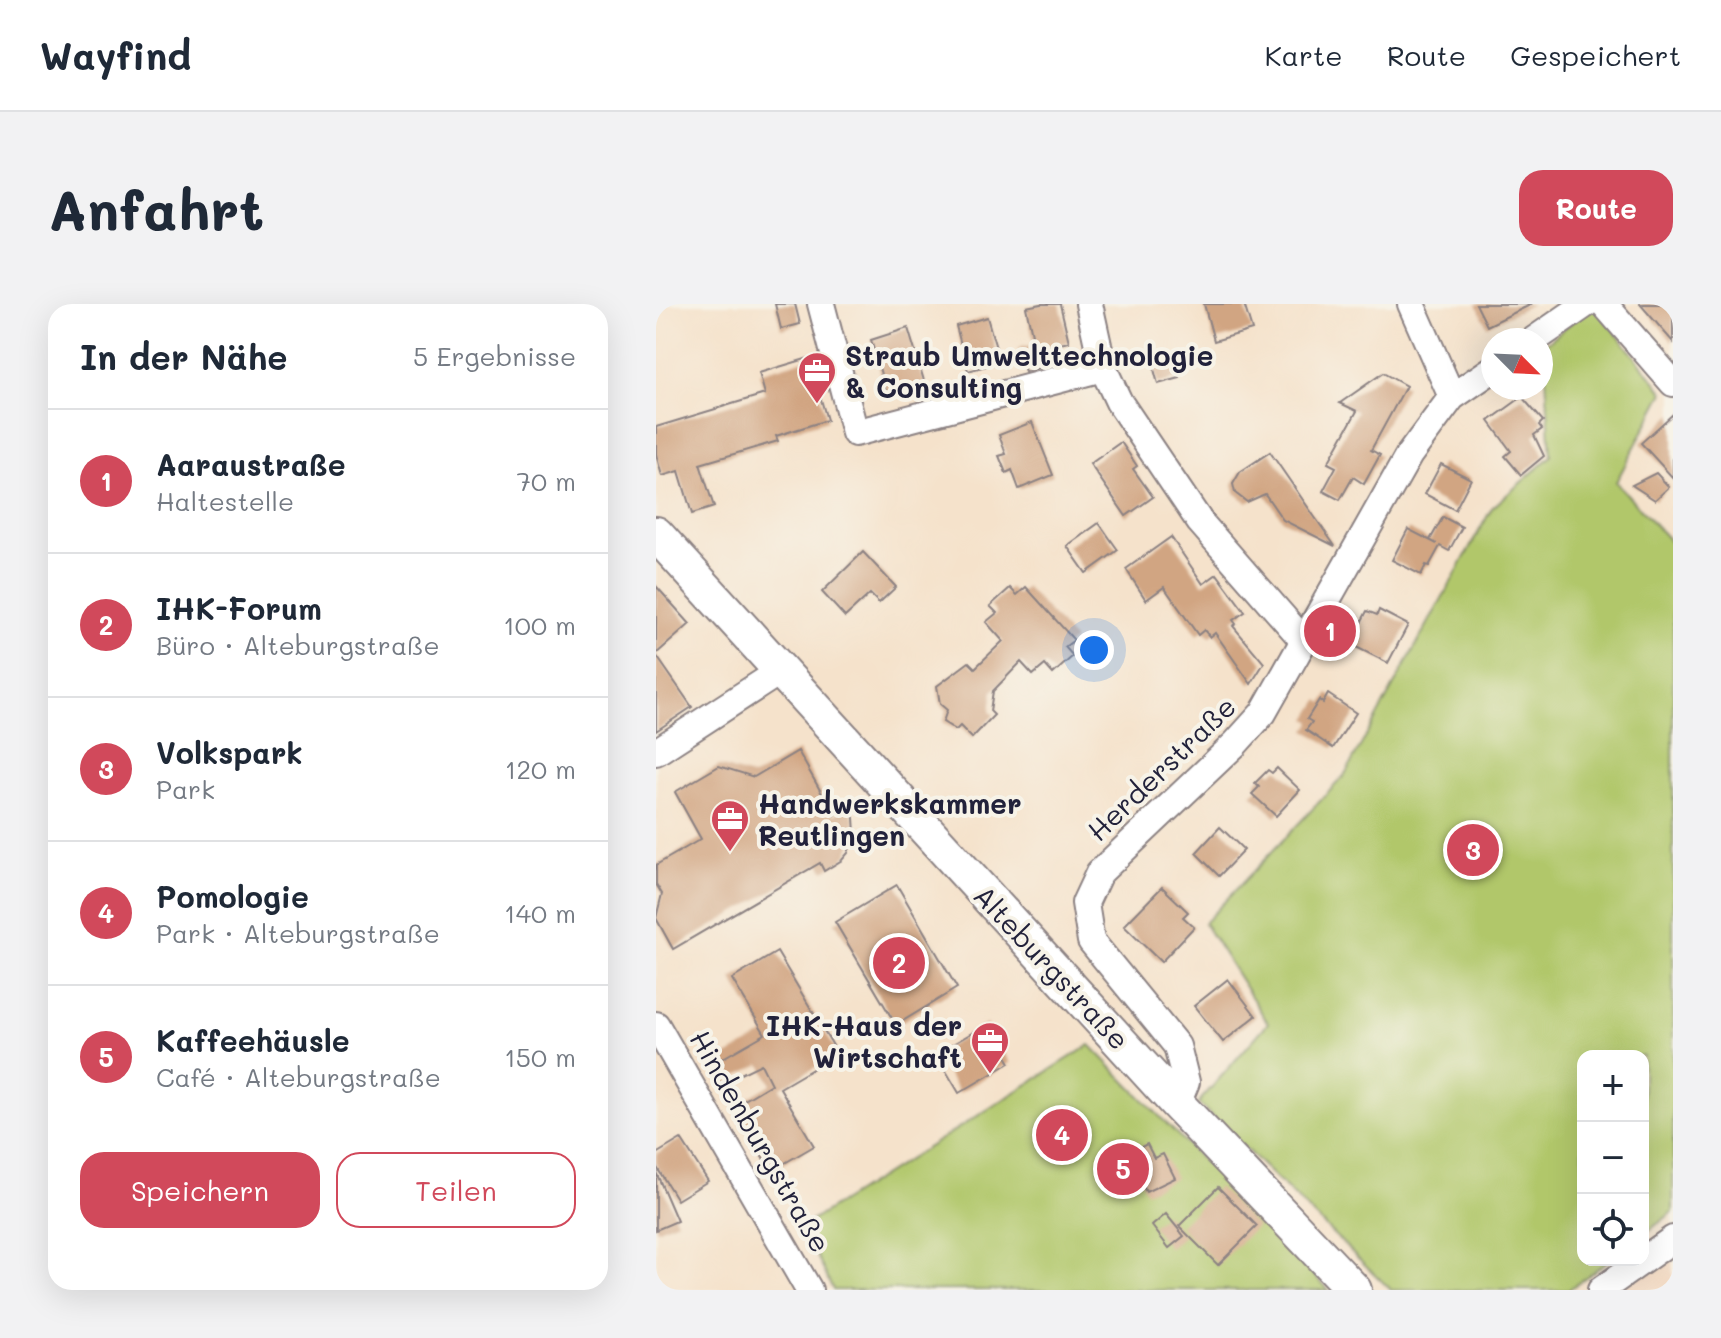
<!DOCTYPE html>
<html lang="de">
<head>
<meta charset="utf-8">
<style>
	:root { --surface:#fff; --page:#f2f2f3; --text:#1f2937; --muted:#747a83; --line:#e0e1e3; --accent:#d1495b }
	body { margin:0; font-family:Mali,sans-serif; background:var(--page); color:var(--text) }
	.controls { position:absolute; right:24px; bottom:24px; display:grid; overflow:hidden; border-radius:16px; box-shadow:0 8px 32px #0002 }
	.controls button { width:72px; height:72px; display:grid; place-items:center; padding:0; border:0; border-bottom:2px solid var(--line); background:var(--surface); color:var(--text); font:40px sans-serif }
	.compass { position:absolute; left:825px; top:24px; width:72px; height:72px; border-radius:50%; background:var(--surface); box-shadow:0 8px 32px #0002; rotate:114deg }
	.you { position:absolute; left:438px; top:346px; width:28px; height:28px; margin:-20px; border:6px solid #fff; border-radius:50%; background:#1a73e8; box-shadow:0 0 0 12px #1a73e833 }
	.badge { display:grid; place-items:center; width:52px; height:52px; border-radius:50%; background:var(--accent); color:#fff; font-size:26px; font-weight:700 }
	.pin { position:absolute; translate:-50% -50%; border:4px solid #fff; box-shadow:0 2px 8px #0006 }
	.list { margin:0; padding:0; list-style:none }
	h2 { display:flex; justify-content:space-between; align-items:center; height:104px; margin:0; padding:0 32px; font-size:34px }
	h2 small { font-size:26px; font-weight:400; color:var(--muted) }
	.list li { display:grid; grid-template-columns:52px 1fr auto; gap:24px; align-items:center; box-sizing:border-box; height:144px; padding:0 32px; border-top:2px solid var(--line) }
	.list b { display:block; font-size:30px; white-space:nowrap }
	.list p { margin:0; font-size:26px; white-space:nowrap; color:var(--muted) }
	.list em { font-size:26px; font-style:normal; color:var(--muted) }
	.actions { display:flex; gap:16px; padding:24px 32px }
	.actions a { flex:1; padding:18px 0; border:2px solid var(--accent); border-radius:24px; text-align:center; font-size:28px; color:var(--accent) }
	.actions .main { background:var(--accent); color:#fff }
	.icon { flex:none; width:44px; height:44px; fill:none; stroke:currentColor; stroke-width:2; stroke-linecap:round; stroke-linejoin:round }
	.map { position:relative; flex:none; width:1017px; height:986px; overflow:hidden; border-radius:24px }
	header { display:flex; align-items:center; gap:48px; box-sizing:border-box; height:112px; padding:0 40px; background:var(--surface); border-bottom:2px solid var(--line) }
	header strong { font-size:38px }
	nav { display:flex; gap:44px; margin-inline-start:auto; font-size:28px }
	.intro { display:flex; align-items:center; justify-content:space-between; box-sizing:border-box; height:192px; padding:0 48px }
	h1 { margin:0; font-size:56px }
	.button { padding:20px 36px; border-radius:24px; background:var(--accent); color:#fff; font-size:28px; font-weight:700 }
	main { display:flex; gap:48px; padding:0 48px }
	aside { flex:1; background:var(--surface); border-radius:24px; box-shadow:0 8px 32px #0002 }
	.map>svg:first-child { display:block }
	.built { fill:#f1d5bd }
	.green { fill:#b1c76b; stroke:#6a7453; stroke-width:2 }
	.building { fill:#d1a582 }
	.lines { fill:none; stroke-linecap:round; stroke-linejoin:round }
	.minor-casing { stroke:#8c8283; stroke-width:30 }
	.major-casing { stroke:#8c8283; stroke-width:38 }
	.minor { stroke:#fff; stroke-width:26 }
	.major { stroke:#fff; stroke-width:34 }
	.labels { text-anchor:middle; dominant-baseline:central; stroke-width:8; stroke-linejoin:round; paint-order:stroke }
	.poi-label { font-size:28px; font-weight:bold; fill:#22223b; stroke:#f7f3e8; text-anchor:start }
	.street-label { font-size:28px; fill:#22223b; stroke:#f7f3e8 }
</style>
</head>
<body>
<header>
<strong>Wayfind</strong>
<nav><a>Karte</a><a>Route</a><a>Gespeichert</a></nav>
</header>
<div class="intro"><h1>Anfahrt</h1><a class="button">Route</a></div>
<main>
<aside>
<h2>In der Nähe<small>5 Ergebnisse</small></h2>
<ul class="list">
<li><span class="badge">1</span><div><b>Aaraustraße</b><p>Haltestelle</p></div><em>70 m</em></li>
<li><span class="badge">2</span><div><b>IHK-Forum</b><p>Büro · Alteburgstraße</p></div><em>100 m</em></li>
<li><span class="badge">3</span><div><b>Volkspark</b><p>Park</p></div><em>120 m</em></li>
<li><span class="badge">4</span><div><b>Pomologie</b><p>Park · Alteburgstraße</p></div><em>140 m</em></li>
<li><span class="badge">5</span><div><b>Kaffeehäusle</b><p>Café · Alteburgstraße</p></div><em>150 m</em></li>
</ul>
<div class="actions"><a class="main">Speichern</a><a>Teilen</a></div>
</aside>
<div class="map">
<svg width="1017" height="986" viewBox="0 0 1017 986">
	<rect width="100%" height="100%" fill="#f7f3e8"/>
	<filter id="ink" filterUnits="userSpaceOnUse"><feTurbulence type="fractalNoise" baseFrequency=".0125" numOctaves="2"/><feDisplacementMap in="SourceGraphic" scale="16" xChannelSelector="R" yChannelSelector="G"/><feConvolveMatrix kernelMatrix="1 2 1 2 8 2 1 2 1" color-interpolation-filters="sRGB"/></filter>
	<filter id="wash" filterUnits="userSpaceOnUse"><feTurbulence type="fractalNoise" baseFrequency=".006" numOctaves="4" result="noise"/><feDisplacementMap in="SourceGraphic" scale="32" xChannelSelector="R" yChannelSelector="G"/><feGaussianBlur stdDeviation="1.8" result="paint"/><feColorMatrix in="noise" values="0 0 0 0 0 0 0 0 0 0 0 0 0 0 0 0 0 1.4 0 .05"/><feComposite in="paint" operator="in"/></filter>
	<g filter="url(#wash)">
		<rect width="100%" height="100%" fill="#f5e2cb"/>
		<!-- built -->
		<polygon class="built" points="1017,944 1017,986 959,986"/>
		<!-- green -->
		<g class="green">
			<polygon points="937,1 1008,88 960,178 1017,241 1017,908 987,931 987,752 927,752 927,956 953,956 912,986 735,986 542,799 612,719 548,619 688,472 836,204 895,152 888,41"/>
			<polygon points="434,741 673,986 177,986 147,922"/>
		</g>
		<g id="blocks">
			<!-- building -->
			<g class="building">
				<polygon points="119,0 139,0 144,20 125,25"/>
				<polygon points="385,0 404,0 413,38 385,44 390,62 369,68 362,44 378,40 370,3"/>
				<polygon points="548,0 588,0 596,26 558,37"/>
				<polygon points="820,0 876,0 831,22"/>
				<polygon points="984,0 1017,0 1017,38"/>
				<polygon points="331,13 344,58 312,67 300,22"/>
				<polygon points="252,24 269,80 231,91 215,36"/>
				<polygon points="518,52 524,74 502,80 496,58"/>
				<polygon points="153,54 171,116 120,132 122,137 44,160 58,203 36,210 23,167 6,172 0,150 0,123 109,90 103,69"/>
				<polygon points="727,69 750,82 715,146 724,151 708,180 697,173 684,196 667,187 680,163 672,159 701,107 684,99"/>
				<polygon points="866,93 887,117 883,121 886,125 878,131 888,152 865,171 849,152 855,147 833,117"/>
				<polygon points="1017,110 1017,174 985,139"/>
				<polygon points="376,118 397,171 363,185 356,166 350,169 343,152 350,150 343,131"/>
				<polygon points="465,138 481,162 477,165 497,193 470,212 434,160"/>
				<polygon points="614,148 658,212 679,242 627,216 609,190 591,198 579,189 577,180 584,168"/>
				<polygon points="785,160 815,175 799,206 769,190"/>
				<polygon points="1000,169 1013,183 999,196 976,181"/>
				<polygon points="787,213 806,223 793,247 784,242 773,262 770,261 765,271 736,256 752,225 781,240 774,236"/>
				<polygon points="443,219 462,246 430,269 411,242"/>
				<polygon points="515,233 547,280 561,270 589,308 577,316 580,320 577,322 608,359 595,380 559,329 554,333 548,326 542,331 508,283 490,296 470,265"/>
				<polygon points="207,248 240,283 223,299 214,290 189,313 166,288"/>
				<polygon points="0,282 34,320 0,350"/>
				<polygon points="370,283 418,336 409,343 417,352 397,370 389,361 377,371 365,358 337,387 334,407 338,411 316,434 304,422 300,426 287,418 291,406 284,400 281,382 313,358 319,364 347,337 330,318 341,309 334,302 354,284 361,291"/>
				<polygon points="723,306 752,321 732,359 694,340 711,307 721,311"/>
				<polygon points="0,351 36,403 0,427"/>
				<polygon points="672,390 700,409 677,444 650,426 656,418 651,415 663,396 667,399"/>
				<polygon points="142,447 178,511 192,502 198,514 199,529 192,549 186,556 168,567 164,559 17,645 0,614 6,590 0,580 0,561 45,535 19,488 63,462 98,473"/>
				<polygon points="621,464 644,486 620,512 596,490 603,483 599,479 612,466 616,469"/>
				<polygon points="564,523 588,546 563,572 540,549"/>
				<polygon points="241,581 301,684 240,721 179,618"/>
				<polygon points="506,583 532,608 527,613 538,623 505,658 468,622"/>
				<polygon points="121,648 182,750 124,784 158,842 115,867 77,803 115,780 105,760 64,780 53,762 109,730 76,675"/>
				<polygon points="572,675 600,712 567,738 538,702"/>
				<polygon points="331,720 354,759 303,789 280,750"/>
				<polygon points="25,835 52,877 21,896 0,862 0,850"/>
				<polygon points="491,840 498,854 507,850 519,874 490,888 482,872 470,877 460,855"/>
				<polygon points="0,868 21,917 0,926"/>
				<polygon points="562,883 601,922 562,961 523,922"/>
				<polygon points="510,910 528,932 513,944 496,922"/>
			</g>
		</g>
	</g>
	<g filter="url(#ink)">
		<use href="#blocks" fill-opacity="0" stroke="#8c8283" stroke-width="2"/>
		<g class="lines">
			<defs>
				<g id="minor">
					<polyline points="165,0 199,129 447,64"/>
					<polyline points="433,0 447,64 463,98 544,218 648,337"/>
					<polyline points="755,0 796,93"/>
					<polyline points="948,0 1017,79"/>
					<polyline points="878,36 930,0"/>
					<polyline points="0,448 126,366"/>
					<polyline points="0,721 153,986"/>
					<polyline points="521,800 530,778 521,742 435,637 429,599 443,569 579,440 607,409 753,151 796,93 837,65"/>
					<polyline points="945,986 1017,935"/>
				</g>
				<polyline id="major" points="0,230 521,800 698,986"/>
			</defs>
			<!-- minor casing -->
			<use href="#minor" class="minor-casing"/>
			<!-- major casing -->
			<use href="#major" class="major-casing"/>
			<!-- minor -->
			<use href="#minor" class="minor"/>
			<!-- major -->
			<use href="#major" class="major"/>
		</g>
	</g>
	<!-- icons -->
	<defs>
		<symbol id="office-pin" viewBox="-11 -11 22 30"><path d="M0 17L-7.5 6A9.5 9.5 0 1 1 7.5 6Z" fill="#d1495b" stroke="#f7f3e8"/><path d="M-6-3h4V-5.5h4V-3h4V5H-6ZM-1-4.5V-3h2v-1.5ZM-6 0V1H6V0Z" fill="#fff"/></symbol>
	</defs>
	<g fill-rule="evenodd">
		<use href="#office-pin" x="139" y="45" width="44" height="60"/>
		<use href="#office-pin" x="52" y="493" width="44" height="60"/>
		<use href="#office-pin" x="312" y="715" width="44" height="60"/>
	</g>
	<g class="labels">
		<!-- poi labels -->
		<g class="poi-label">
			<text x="189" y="51">Straub Umwelttechnologie<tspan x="189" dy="32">&amp; Consulting</tspan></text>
			<text x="102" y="499">Handwerkskammer<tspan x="102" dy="32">Reutlingen</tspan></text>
			<text x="306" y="721" text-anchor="end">IHK-Haus der<tspan x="306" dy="32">Wirtschaft</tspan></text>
		</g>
		<!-- street labels -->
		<g class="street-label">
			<text transform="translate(505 464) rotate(-44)">Herderstraße</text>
			<text transform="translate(396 663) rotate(47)">Alteburgstraße</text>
			<text transform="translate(105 837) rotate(60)">Hindenburgstraße</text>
		</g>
	</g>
</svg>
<div class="controls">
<button>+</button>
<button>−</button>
<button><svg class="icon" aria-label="locate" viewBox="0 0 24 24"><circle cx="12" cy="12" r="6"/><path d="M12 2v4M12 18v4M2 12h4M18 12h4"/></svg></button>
</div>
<svg class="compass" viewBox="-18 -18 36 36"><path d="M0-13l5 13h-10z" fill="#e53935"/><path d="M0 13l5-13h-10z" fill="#747a83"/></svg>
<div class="you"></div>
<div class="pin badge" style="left:674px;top:327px">1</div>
<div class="pin badge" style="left:243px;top:659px">2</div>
<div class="pin badge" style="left:817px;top:546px">3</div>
<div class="pin badge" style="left:406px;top:831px">4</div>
<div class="pin badge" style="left:467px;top:865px">5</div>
</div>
</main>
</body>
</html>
